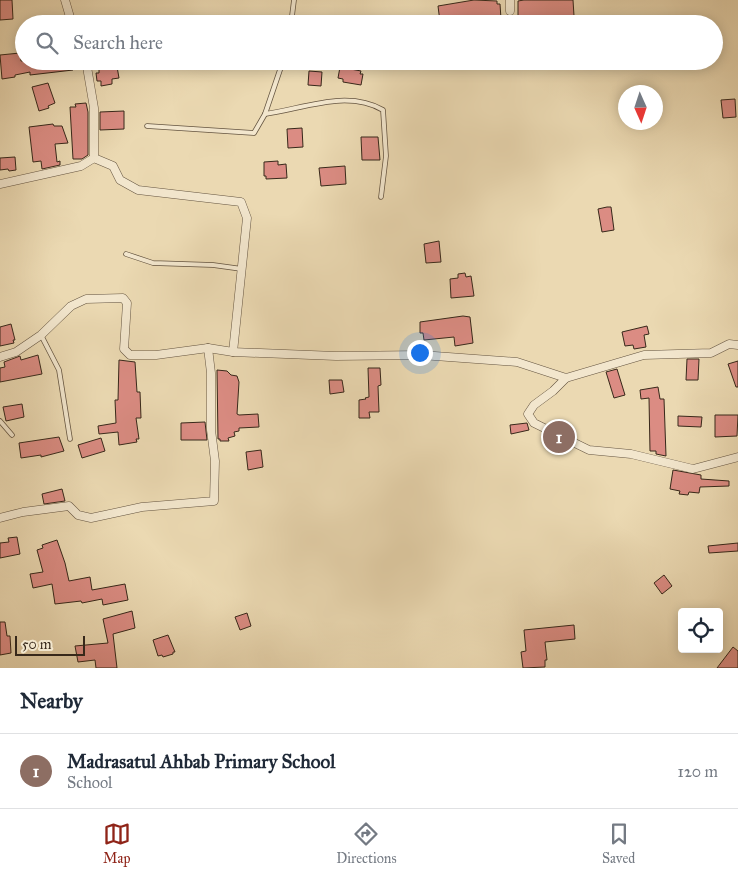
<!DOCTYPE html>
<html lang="en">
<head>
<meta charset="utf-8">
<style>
	:root { --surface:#fff; --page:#f6f6f7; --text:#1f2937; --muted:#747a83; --line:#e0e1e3; --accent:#8f2418 }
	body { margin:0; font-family:"IM FELL Great Primer",serif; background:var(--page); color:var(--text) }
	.controls { position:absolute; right:15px; bottom:15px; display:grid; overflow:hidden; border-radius:5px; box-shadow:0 2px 12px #0003 }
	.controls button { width:45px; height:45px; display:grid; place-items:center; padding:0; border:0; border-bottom:1px solid var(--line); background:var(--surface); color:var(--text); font:25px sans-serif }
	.compass { position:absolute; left:618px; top:85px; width:45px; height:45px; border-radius:50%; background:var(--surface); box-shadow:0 2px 12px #0003; rotate:177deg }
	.scale { position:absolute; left:15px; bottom:12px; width:70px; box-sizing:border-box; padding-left:5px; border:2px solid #37281a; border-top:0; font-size:14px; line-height:18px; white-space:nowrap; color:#37281a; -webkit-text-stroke:4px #f2e6cd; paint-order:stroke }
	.you { position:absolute; left:419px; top:352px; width:18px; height:18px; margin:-12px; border:4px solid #fff; border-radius:50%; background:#1a73e8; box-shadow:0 0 0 8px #1a73e833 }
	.badge { display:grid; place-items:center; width:32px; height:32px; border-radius:50%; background:var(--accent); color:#fff; font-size:16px; font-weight:700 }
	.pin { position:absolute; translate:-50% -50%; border:2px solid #fff; box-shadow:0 1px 5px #0006 }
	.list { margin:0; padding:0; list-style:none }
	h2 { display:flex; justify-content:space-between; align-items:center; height:65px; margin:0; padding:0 20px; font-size:21px }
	h2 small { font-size:16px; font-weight:400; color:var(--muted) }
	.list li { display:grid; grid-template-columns:32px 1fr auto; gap:15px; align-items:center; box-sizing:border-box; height:75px; padding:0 20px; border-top:1px solid var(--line) }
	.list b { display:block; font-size:19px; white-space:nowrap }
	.list p { margin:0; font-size:16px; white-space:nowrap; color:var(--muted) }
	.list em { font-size:16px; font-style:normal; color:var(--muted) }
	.icon { flex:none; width:28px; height:28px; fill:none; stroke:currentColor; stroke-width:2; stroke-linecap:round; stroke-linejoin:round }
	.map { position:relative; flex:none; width:738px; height:668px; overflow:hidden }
	.search { position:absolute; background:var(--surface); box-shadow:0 2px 12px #0003; left:15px; right:15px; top:15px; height:55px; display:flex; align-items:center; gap:12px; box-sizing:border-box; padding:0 18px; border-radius:28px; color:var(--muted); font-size:19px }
	.sheet { height:140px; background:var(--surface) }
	nav { display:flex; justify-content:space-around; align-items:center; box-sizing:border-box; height:70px; border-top:1px solid var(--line); background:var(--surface); font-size:14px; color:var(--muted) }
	nav a { display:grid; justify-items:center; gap:2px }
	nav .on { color:var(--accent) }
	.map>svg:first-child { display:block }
	.building { fill:#db8c83; stroke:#37281a }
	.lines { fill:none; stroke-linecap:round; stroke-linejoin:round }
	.lane-casing { stroke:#645440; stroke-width:5.5 }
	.street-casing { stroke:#645440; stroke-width:9 }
	.lane { stroke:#f2e6cd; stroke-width:4 }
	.street { stroke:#f2e6cd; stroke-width:8 }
</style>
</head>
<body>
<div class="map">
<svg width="738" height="668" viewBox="0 0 738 668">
	<rect width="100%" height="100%" fill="#ebd9b2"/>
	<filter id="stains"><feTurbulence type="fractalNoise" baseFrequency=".004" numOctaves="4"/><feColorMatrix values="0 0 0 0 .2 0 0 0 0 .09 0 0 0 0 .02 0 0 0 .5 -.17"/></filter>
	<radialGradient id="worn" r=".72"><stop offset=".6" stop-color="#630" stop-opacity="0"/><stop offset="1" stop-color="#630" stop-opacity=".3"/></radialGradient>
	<!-- building -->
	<g class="building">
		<polygon points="0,0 12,0 13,19 0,20"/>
		<polygon points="474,0 497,1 497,4 500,4 501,19 440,22 438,6"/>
		<polygon points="524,0 573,0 574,16 518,18 518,1"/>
		<polygon points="20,53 21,61 72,61 73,70 30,75 30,72 15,75 15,77 2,79 0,55"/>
		<polygon points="99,61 116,61 119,78 112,79 112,84 101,86 101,81 97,81 96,73 99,73"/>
		<polygon points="340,67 361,71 360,74 363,74 361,85 343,82 343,79 338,78"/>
		<polygon points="309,71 322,72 321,86 308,85"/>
		<polygon points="48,83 55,103 48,106 49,108 39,111 32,87"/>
		<polygon points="735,99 736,117 723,118 721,100"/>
		<polygon points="86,103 88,112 88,155 82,159 73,159 70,107 76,107 75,104"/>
		<polygon points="124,111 124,129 100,130 100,112"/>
		<polygon points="53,124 54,126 62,126 68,143 55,144 57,162 60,161 60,165 42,169 41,161 33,162 29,127"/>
		<polygon points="302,128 303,147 288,148 287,129"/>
		<polygon points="361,137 378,137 380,160 362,160"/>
		<polygon points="15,157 16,170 9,171 8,169 0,170 0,158"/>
		<polygon points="278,161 278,165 286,164 287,178 266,179 266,176 264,176 264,162"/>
		<polygon points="345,166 346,184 321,186 319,168"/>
		<polygon points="607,207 611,207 614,230 602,232 598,209"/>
		<polygon points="439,241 441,262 426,263 424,244"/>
		<polygon points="465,273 466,277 471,276 474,296 451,298 450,279 458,278 458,274"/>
		<polygon points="463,316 470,317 473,343 455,346 454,337 424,340 423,333 420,333 420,322"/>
		<polygon points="11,324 15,340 13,340 14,343 0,346 0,327"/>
		<polygon points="647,326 649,334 644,335 646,347 634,349 633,345 625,346 622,332"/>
		<polygon points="38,355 42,374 0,382 0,368 5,367 4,362 20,356 21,360"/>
		<polygon points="687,359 699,359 698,380 686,380"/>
		<polygon points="119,360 135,362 137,392 140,392 141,418 136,418 139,439 136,439 137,442 119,445 118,432 99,434 98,426 116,423 115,400 118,400"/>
		<polygon points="738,361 738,387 736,387 728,364"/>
		<polygon points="368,368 380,368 381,385 378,386 379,412 369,412 370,418 359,418 359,400 366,399 365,398 369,397"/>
		<polygon points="617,369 625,395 614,398 606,372"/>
		<polygon points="217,370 227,371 231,375 237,376 239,382 237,414 239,415 258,414 259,427 239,428 239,431 234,432 235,436 228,438 229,441 220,441 220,439 218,439"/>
		<polygon points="329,380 342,380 344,392 330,394"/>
		<polygon points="658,387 660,399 664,399 666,456 656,454 656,451 650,451 649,398 641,399 640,390"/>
		<polygon points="22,404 24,417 6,421 3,407"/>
		<polygon points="715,415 738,415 737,436 715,437"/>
		<polygon points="678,416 702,417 701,427 678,426"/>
		<polygon points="205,422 207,440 181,440 181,423"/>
		<polygon points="527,423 529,430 511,434 510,425"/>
		<polygon points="59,437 64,451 41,457 41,455 21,458 19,443"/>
		<polygon points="101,438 105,451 82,458 78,445"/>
		<polygon points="261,450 263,467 248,470 246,452"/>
		<polygon points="673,470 701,475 701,479 729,481 729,486 700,487 699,493 689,492 688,495 679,494 680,491 670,489"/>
		<polygon points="62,489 65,501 44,504 42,494"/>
		<polygon points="17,537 20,554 0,558 0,543 9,542 8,538"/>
		<polygon points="57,540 65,563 69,581 90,577 92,590 125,584 128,600 103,605 102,599 82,603 81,601 55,604 52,584 33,588 30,574 43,572 37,550 43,548 42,545"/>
		<polygon points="738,543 738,551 709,553 708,546"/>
		<polygon points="664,575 672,586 662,594 654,583"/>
		<polygon points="132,611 135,628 113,634 117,668 96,668 95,660 78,662 75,646 108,643 103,619"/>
		<polygon points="247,613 251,626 240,630 235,617"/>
		<polygon points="0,622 5,622 7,636 10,636 11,653 0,655"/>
		<polygon points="574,625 575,639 545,642 547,660 545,660 545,667 523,668 521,652 526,651 524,630"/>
		<polygon points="168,635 175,652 173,652 173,654 163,657 162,655 158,656 153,640"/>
		<polygon points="733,647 738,651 738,668 717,668"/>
	</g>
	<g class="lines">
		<defs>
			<g id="lane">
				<polyline points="291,24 294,0"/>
				<path d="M265,114C303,109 346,89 383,110L386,156L381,197"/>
				<polyline points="147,126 254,133 265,114 283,61"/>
				<polyline points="126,254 153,263 213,265 242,269"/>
				<polyline points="41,335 59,370 70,439"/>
				<polyline points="0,421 12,435"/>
			</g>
			<g id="street">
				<polyline points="65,0 72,24"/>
				<polyline points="510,0 510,11"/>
				<polyline points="86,61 94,108 94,158"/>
				<polyline points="0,184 81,166 94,158 113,166 120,180 138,190 241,202 247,218 233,352"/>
				<polyline points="0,357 16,352 41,335 71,306 86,299 123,298 127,303 124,349 130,355 156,355 208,348 233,352 336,356 421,355 517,362 566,378 644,355 711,353 729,344 738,345"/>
				<polyline points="566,378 553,391 534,405 528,414 534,423 589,450 631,454 693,469 738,457"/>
				<polyline points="0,518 23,512 69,506 78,515 91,518 142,507 214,501 215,461 211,430 211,373 208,348"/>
			</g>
		</defs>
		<!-- lane casing -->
		<use href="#lane" class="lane-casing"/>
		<!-- street casing -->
		<use href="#street" class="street-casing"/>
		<!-- lane -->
		<use href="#lane" class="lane"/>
		<!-- street -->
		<use href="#street" class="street"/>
	</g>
	<rect width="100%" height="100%" filter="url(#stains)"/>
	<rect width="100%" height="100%" fill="url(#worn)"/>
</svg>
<div class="controls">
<button><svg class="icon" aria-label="locate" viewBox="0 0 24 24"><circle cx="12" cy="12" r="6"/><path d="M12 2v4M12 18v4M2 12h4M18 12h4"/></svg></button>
</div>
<svg class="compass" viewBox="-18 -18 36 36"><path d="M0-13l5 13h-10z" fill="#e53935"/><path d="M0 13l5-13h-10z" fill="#747a83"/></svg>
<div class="scale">50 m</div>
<div class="you"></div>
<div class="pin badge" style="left:559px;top:437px;background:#8d6e63">1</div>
<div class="search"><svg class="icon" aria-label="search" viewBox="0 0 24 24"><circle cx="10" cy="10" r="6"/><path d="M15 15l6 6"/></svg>Search here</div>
</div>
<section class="sheet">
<h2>Nearby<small></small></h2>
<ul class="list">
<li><span class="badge" style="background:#8d6e63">1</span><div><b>Madrasatul Ahbab Primary School</b><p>School</p></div><em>120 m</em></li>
</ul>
</section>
<nav>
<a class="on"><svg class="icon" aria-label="map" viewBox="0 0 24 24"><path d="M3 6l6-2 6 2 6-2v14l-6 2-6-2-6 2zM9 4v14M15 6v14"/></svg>Map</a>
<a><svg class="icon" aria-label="directions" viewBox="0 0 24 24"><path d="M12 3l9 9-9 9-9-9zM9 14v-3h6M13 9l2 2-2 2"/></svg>Directions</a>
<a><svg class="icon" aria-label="saved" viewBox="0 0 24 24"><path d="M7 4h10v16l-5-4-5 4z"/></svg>Saved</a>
</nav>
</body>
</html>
